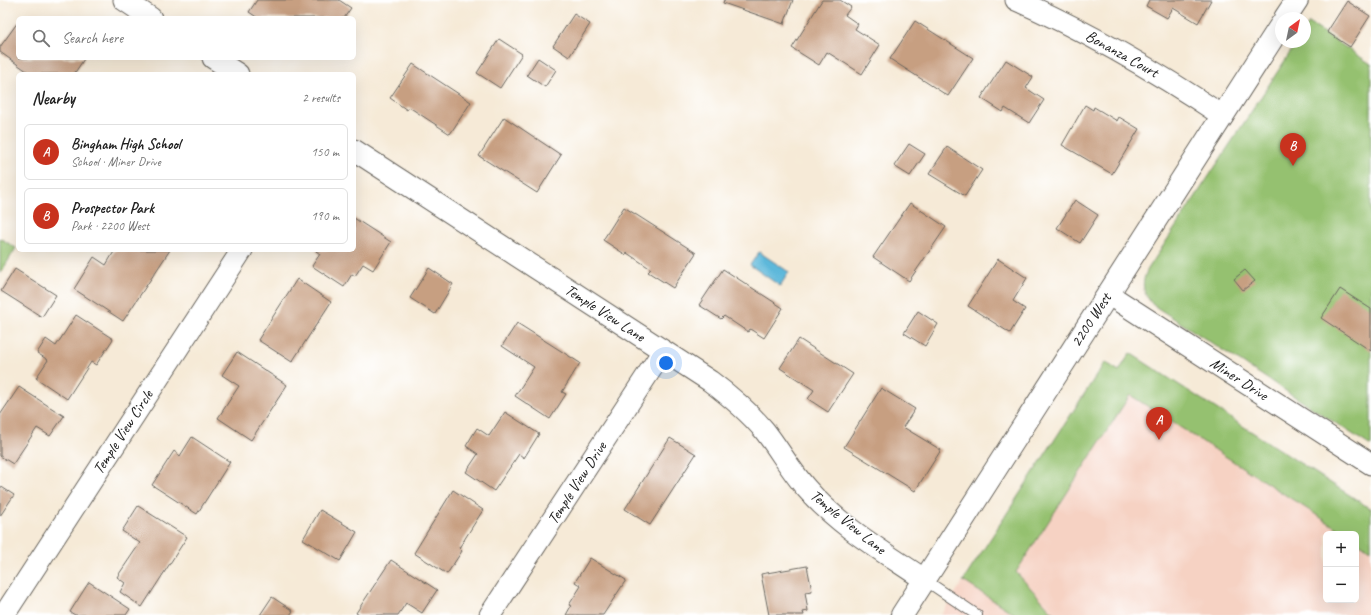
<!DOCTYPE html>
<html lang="en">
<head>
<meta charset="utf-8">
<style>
	:root { --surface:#fff; --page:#f6f6f6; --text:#222; --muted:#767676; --line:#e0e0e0; --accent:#c8321e }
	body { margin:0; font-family:Caveat,sans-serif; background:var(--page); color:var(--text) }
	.controls { position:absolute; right:12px; bottom:12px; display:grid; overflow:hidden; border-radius:6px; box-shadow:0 4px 16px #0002 }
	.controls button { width:36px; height:36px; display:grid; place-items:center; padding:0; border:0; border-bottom:1px solid var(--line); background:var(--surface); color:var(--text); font:20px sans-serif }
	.compass { position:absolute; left:1275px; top:12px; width:36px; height:36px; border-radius:50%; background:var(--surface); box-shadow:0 4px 16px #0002; rotate:33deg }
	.you { position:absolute; left:666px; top:363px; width:14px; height:14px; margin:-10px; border:3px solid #fff; border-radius:50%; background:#1a73e8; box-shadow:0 0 0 6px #1a73e833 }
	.badge { display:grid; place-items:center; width:26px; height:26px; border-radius:50%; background:var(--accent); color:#fff; font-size:13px; font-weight:700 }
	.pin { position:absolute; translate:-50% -33px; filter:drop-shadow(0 1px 2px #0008) }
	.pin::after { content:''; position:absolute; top:21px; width:14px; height:12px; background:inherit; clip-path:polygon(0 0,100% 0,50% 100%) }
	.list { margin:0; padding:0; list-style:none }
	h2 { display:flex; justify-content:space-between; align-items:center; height:52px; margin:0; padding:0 16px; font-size:17px }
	h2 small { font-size:13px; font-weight:400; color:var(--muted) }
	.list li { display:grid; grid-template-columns:26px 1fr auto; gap:12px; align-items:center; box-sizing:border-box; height:56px; margin:0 8px 8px; padding:0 8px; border:1px solid var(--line); border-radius:6px }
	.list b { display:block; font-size:15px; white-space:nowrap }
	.list p { margin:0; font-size:13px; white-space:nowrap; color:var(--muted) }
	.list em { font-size:13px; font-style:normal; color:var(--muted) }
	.icon { flex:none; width:22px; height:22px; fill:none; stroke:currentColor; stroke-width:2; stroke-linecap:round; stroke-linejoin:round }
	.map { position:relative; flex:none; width:1371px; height:615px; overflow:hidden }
	.search { position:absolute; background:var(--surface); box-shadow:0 4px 16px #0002; left:16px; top:16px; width:340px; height:44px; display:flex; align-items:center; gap:10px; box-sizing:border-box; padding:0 14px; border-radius:6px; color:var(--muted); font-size:15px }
	.panel { position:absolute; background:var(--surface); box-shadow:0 4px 16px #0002; left:16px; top:72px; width:340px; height:180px; border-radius:6px }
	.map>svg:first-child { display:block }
	.built { fill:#f6d2c3; fill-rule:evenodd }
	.green { fill:#95c170; stroke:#586e46 }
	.water { fill:#5db8da; stroke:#3c6a7b }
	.building { fill:#c79f81 }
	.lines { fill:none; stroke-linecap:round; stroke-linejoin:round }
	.service-casing { stroke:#68645d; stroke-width:12 }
	.minor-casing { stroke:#68645d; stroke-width:23 }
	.tertiary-casing { stroke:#68645d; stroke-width:24 }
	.service { stroke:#fff; stroke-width:10 }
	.minor { stroke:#fff; stroke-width:21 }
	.tertiary { stroke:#fff; stroke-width:22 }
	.labels { text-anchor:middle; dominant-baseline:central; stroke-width:3; stroke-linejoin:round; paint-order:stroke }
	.street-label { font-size:16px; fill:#1c1c1c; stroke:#fff }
</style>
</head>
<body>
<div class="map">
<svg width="1371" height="615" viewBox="0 0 1371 615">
	<rect width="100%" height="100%" fill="#fff"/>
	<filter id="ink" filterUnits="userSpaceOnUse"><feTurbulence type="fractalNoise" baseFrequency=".025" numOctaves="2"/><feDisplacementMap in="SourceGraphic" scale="8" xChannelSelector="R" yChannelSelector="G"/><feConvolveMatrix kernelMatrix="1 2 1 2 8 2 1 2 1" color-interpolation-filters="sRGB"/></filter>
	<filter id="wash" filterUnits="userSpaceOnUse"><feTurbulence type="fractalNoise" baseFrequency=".012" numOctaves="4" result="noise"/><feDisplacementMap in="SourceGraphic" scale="16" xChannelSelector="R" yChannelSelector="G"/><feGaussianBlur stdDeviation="0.9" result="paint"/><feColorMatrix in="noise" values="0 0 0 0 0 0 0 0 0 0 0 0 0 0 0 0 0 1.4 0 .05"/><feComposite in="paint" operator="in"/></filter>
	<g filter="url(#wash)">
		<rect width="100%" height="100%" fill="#f6ead7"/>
		<!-- built -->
		<path class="built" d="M1130,353L1371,509V615H941L1105,362L1119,371ZM1326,534H1356V600H1326Z"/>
		<!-- green -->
		<g class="green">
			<path d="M1309,23L1371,64V446L1153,305C1143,293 1140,284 1148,269L1297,42H1305V29Z"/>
			<polygon points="0,238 16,248 0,274"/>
			<polygon points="1130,353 1371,509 1371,550 1356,541 1356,534 1346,534 1130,395 1016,572 1055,615 1016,615 963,581 1105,362 1119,371"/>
		</g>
		<!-- water -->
		<polygon class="water" points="759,252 789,272 780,286 750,265"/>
		<g id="blocks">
			<!-- building -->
			<g class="building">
				<polygon points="257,0 339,0 351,8 344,18 258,18 249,12"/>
				<polygon points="724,0 793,0 784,24 723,3"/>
				<polygon points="822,0 840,0 851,7 845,15 858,24 855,29 880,45 862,74 827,52 819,65 792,48"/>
				<polygon points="1149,0 1211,0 1198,23 1173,8 1167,18 1146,6"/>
				<polygon points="1347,1 1370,16 1350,47 1327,32"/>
				<polygon points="574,14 590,24 569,57 553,46"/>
				<polygon points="915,21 973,58 948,96 890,59"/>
				<polygon points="18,22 18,58 83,58 84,59 74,74 31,74 0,52 0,47"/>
				<polygon points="499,39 522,54 500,88 477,73"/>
				<polygon points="538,58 556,70 545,87 527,75"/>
				<polygon points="1006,60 1033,77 1026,88 1044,100 1029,123 1005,108 1003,112 981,98"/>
				<polygon points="413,64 471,102 450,134 409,107 407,110 390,98"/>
				<polygon points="1085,105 1093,110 1094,107 1117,121 1119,117 1139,129 1112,174 1062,145"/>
				<polygon points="504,117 561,155 537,193 479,156"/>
				<polygon points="909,144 925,154 910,176 894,166"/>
				<polygon points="947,147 982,170 965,196 929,174"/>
				<polygon points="1075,200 1098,215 1080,243 1057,228"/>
				<polygon points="910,203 946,227 909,281 873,257"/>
				<polygon points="624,207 696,253 673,288 648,272 651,269 627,253 626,255 603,240"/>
				<polygon points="354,218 391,242 373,270 363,264 355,276 352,274 344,287 312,266 320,254 316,251 316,250 354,250"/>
				<polygon points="115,250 170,250 123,321 74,289 94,257 106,265"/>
				<polygon points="998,259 1027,278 1013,301 1025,309 1010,333 968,306"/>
				<polygon points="429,268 453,284 435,314 410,298"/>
				<polygon points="15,269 56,295 42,317 1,291"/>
				<polygon points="723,269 783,308 764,338 750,329 748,332 724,316 721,319 699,305"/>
				<polygon points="1245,270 1255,281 1243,290 1234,279"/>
				<polygon points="297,279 331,302 292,362 258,340"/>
				<polygon points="1340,289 1371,309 1371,351 1321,318"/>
				<polygon points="918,311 938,324 925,346 904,333"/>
				<polygon points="76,315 113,339 96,365 91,362 67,399 36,378 48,360 37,353 46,339 56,346"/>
				<polygon points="517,323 580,363 562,392 566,394 550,419 515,396 534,367 502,346"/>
				<polygon points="799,339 853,374 828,412 808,399 814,390 780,368"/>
				<polygon points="237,352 287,385 251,440 218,418 239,386 222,375"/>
				<polygon points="19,387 64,416 50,436 37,428 13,464 0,456 0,415"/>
				<polygon points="881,388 915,409 903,427 941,450 915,491 844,447"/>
				<polygon points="505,412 539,434 524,458 519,454 494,491 466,472 478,454 466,446 477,428 489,436"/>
				<polygon points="192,437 230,462 197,514 152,485 174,451 180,456"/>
				<polygon points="670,438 696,454 650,525 625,509"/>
				<polygon points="0,486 14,495 0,516"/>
				<polygon points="453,490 483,510 459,548 462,551 447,574 414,553"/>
				<polygon points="138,506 187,537 142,607 120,592 125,583 117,577 140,543 122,531"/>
				<polygon points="320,510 357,532 340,561 303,539"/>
				<polygon points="590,558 626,580 603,615 566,615 571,606 569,605 581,586 575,582"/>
				<polygon points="391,560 437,590 422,613 406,603 398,615 359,615 356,613"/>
				<polygon points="807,566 812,591 805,592 808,611 803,612 804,615 769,615 761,574"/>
				<polygon points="89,582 130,609 126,615 75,615 70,612"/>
				<polygon points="272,597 293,611 290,615 260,615"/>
			</g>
		</g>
	</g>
	<g filter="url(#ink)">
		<use href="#blocks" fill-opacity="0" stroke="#68645d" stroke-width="1"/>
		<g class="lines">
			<defs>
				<polyline id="service" points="925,580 977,615"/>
				<g id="minor">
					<polyline points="124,0 151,18"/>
					<path d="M1016,0C1089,32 1157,72 1223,116"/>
					<polyline points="213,58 238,74"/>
					<path d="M354,150L710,381C730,396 748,411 764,430C779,449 791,471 807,489C839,526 884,552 925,580"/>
					<polyline points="1108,294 1371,464"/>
					<polyline points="4,615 242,250"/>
					<polyline points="490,615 663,351"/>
				</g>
				<g id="tertiary">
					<polyline points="1285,18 1297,0"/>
					<polyline points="902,615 1281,25"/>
				</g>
			</defs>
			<!-- service casing -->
			<use href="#service" class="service-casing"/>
			<!-- minor casing -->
			<use href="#minor" class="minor-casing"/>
			<!-- tertiary casing -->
			<use href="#tertiary" class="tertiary-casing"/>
			<!-- service -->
			<use href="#service" class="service"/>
			<!-- minor -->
			<use href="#minor" class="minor"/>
			<!-- tertiary -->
			<use href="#tertiary" class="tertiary"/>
		</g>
	</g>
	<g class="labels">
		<!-- street labels -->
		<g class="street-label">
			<text transform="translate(1122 54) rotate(29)">Bonanza Court</text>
			<text transform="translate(605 313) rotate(33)">Temple View Lane</text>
			<text transform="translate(1091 320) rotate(-57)">2200 West</text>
			<text transform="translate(1239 379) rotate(33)">Miner Drive</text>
			<text transform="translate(123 432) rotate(-57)">Temple View Circle</text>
			<text transform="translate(577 483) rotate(-57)">Temple View Drive</text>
			<text transform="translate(848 522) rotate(39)">Temple View Lane</text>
		</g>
	</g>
</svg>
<div class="controls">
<button>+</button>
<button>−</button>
</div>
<svg class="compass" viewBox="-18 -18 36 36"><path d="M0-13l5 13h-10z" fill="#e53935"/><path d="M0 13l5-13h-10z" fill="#767676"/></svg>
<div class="you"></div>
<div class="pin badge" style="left:1159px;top:440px">A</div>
<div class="pin badge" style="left:1293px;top:166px">B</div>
<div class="search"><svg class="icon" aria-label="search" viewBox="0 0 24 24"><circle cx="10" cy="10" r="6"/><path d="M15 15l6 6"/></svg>Search here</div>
<section class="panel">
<h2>Nearby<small>2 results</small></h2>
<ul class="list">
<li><span class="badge">A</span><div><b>Bingham High School</b><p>School · Miner Drive</p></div><em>150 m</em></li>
<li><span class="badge">B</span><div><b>Prospector Park</b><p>Park · 2200 West</p></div><em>190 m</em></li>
</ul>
</section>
</div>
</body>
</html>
